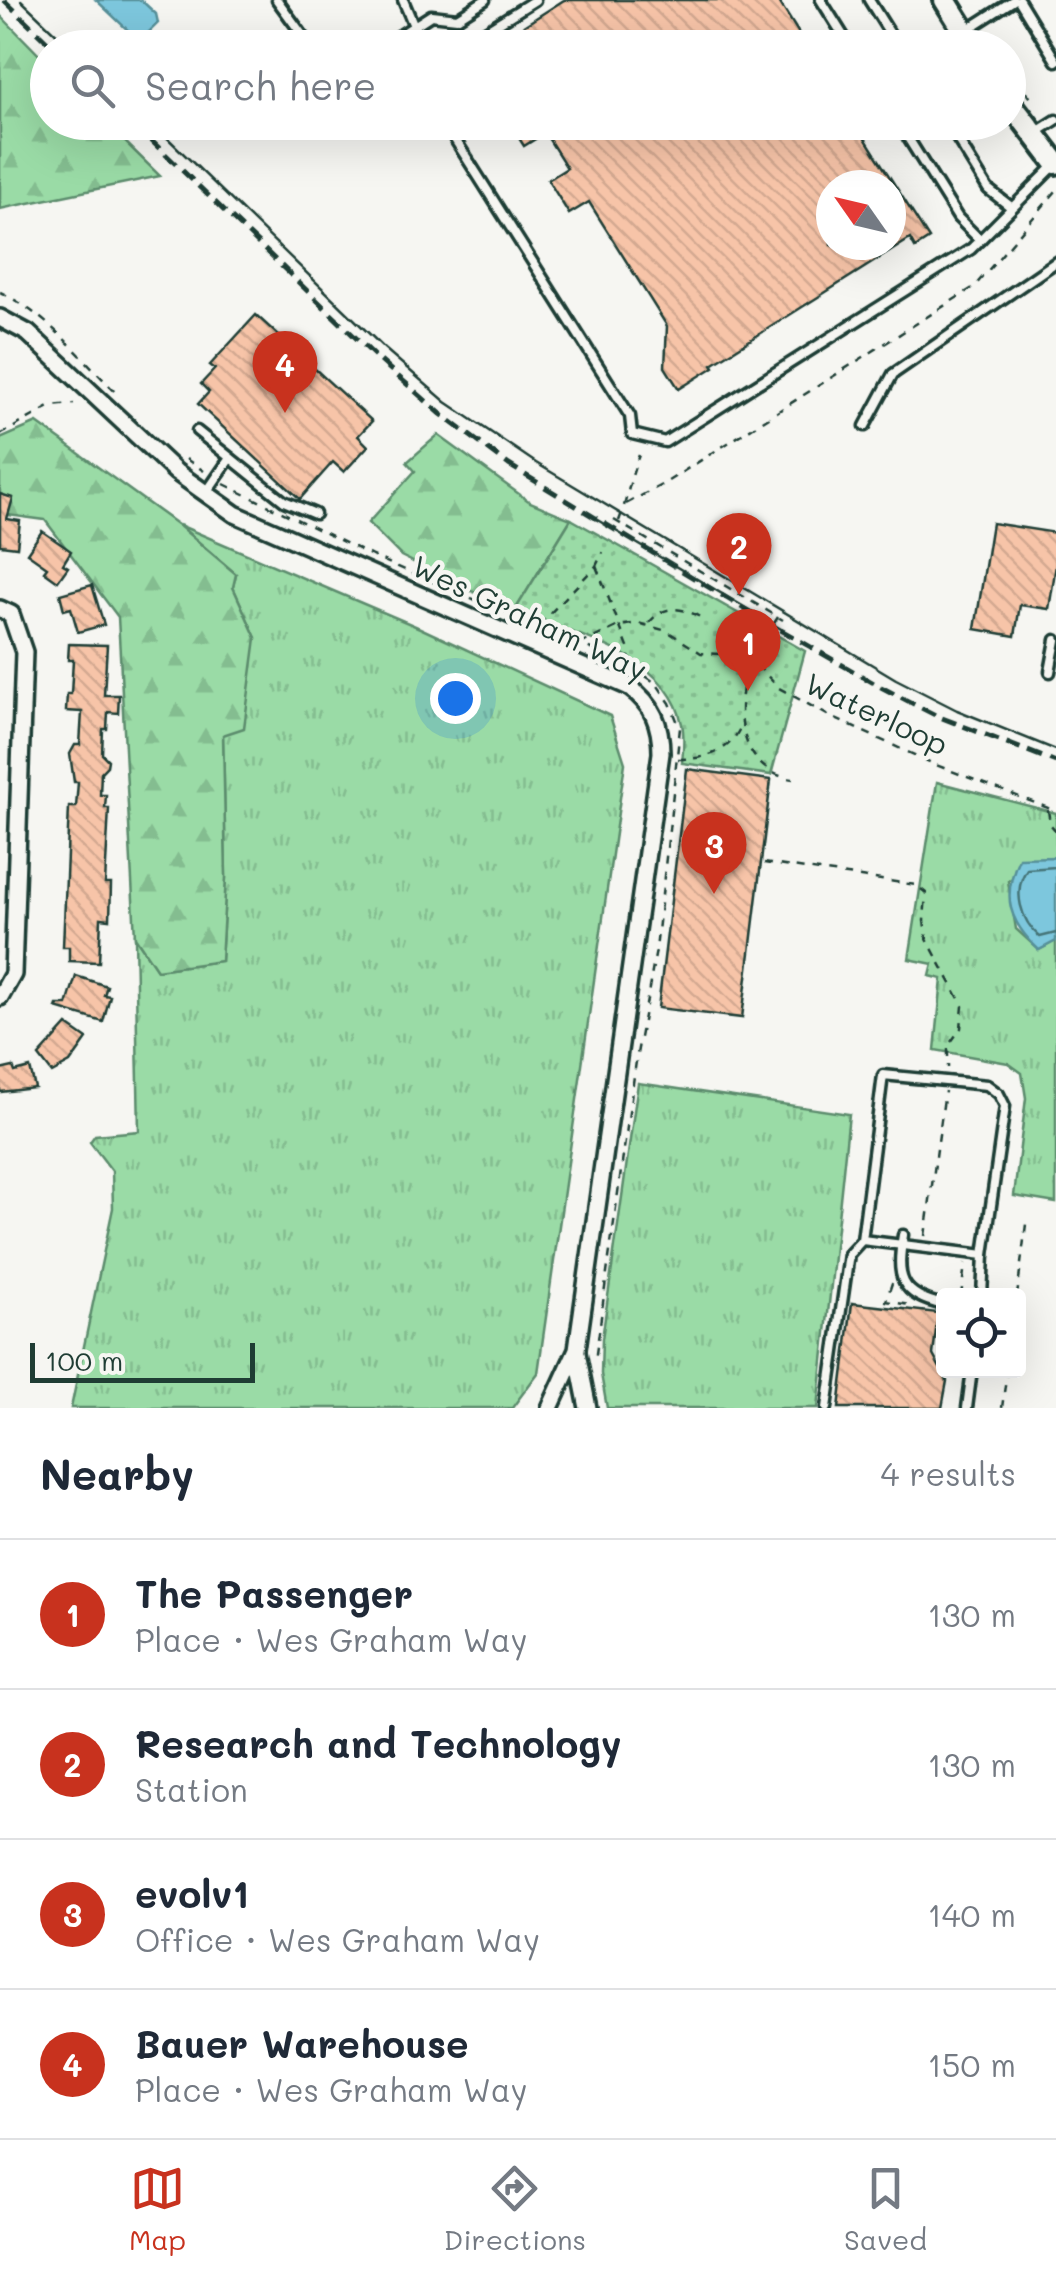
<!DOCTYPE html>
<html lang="en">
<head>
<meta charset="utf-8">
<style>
	:root { --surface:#fff; --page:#f6f6f7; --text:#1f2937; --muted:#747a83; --line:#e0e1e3; --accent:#c8321e }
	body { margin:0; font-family:Mali,sans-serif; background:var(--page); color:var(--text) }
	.controls { position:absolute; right:30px; bottom:30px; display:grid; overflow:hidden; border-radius:10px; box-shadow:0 10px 40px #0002 }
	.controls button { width:90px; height:90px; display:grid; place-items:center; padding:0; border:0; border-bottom:2px solid var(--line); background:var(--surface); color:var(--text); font:50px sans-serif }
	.compass { position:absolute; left:816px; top:170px; width:90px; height:90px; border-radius:50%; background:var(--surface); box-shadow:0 10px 40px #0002; rotate:304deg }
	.scale { position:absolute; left:30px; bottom:25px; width:225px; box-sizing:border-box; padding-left:10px; border:5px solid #1f3d34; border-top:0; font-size:28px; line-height:35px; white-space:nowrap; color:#1f3d34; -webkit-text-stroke:8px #f6f6f2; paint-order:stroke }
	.you { position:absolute; left:455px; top:698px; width:35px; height:35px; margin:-25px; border:8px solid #fff; border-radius:50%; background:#1a73e8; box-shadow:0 0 0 15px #1a73e833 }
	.badge { display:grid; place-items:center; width:65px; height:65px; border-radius:50%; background:var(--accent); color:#fff; font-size:32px; font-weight:700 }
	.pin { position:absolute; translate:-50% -82px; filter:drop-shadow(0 2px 5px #0008) }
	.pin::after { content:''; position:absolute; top:52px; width:35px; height:30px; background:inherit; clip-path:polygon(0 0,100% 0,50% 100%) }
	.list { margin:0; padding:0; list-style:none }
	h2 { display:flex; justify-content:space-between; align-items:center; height:130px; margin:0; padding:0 40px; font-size:42px }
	h2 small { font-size:32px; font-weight:400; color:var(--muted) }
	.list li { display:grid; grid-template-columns:65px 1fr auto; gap:30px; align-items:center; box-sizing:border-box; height:150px; padding:0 40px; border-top:2px solid var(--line) }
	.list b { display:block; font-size:38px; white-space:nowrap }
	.list p { margin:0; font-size:32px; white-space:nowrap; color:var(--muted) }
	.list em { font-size:32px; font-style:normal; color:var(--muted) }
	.icon { flex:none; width:55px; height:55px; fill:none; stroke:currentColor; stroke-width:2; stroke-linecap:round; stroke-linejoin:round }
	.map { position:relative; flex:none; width:1056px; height:1408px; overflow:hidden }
	.search { position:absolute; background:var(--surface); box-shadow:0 10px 40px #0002; left:30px; right:30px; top:30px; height:110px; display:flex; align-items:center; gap:25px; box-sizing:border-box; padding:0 35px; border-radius:55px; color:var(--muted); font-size:38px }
	.sheet { height:730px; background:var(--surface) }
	nav { display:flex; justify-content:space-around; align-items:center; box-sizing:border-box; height:140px; border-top:2px solid var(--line); background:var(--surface); font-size:28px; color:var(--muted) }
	nav a { display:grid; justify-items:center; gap:5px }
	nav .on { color:var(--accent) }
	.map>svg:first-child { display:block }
	.grass { fill:url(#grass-tufts); stroke:#5c8c6d; stroke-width:2.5 }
	.forest { fill:url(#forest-firs); stroke:#5c8c6d; stroke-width:2.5 }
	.park { fill:url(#park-dots); stroke:#5c8c6d; stroke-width:2.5 }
	.water { fill:#7dc7dd; stroke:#579099; stroke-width:2.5 }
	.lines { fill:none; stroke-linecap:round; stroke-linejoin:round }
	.shore { stroke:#457478; stroke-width:2.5 }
	.building { fill:url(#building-back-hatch); stroke:#1f3d34; stroke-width:2.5; fill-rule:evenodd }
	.lane-casing { stroke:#1f3d34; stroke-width:15 }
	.street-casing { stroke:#1f3d34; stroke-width:22 }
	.secondary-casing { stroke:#1f3d34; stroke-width:28 }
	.path { stroke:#1f3d34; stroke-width:2.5; stroke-dasharray:8 8; stroke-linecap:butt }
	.lane { stroke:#f6f6f2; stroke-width:8 }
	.street { stroke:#f6f6f2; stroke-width:15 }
	.secondary { stroke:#f6f6f2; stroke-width:20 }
	.tram { stroke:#1f3d34; stroke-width:2.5 }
	.rail { stroke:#1f3d34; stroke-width:5; stroke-dasharray:15 8; stroke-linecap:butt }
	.labels { text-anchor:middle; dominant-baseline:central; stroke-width:9; stroke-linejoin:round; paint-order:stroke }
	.street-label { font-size:30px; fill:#1f3d34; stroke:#f6f6f2 }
</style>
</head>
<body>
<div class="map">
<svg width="1056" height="1408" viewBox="0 0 1056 1408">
	<defs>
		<pattern id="grass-tufts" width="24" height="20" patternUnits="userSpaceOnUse" patternTransform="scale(2.5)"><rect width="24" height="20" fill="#9adba6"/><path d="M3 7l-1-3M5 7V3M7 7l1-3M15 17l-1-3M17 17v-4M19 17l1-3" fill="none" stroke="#84bd90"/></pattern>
		<pattern id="forest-firs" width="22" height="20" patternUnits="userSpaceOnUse" patternTransform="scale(2.5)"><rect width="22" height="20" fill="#9adba6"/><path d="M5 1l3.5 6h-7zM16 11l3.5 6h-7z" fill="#84bd90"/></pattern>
		<pattern id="park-dots" width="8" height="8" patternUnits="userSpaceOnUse" patternTransform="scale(2.5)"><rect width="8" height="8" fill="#9adba6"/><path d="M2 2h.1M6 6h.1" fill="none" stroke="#84bd90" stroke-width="1.8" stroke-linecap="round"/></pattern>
		<pattern id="building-back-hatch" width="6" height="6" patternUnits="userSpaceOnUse" patternTransform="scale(2.5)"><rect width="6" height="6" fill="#f7c4a8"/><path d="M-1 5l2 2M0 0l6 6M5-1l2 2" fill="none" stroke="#d3a991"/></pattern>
	</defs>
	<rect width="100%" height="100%" fill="#f6f6f2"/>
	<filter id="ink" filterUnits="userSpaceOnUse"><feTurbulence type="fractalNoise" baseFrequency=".01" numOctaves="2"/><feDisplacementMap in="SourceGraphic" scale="20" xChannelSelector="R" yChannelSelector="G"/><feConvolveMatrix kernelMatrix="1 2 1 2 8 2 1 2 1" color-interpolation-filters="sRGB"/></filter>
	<g filter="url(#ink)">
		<!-- grass -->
		<g class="grass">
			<polygon points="179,525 420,628 610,716 625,763 538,1373 512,1408 71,1408 113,1208 112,1171 90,1142 95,1135 139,1131 135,937 157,970 221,961 226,877 223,735 256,638 233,587 236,574"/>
			<polygon points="937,782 1056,813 1056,857 1040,858 1008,881 1016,929 1039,950 1056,941 1056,1203 1014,1196 1026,1098 1022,1073 1008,1063 935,1050 942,979 930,976 933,964 909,959"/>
			<polygon points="638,1083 849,1114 818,1408 607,1408 601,1374 602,1339"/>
		</g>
		<!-- forest -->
		<g class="forest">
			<polygon points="0,15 47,63 48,122 106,123 160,176 0,209"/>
			<polygon points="37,423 178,525 236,574 233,587 256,638 244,728 223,735 226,877 221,961 157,970 135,937 118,617 45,520 0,514 0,439"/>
			<polygon points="438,435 530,502 571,519 514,612 401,556 368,523 415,471 407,462"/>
		</g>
		<!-- park -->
		<path class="park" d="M571,519L805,651L771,775L682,763C683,751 685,737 682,724C668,653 572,634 514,612Z"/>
		<!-- water -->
		<g class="water">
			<polygon points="96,0 141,0 156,14 158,23 145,36 135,37"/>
			<path d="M1056,857V941L1039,950C1009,922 1001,897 1019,858Z"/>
		</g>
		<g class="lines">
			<!-- shore -->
			<path class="shore" d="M1056,867L1027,869C1012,891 1021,921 1040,937L1056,933"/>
		</g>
		<!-- building -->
		<g class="building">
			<polygon points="564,0 778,0 808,48 489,48"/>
			<path d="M519,122H855L929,239L915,248L910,239L712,364L714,367L679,389L665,367L667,326L589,202L569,214L548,180L567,168L545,133L524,146L512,127ZM831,185H891V245H831Z"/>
			<polygon points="256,315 372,421 358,436 368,446 344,472 333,462 300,499 198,404 209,392 201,384 215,369 210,365"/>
			<polygon points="0,494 13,498 7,519 20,521 17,547 0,545"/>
			<polygon points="992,523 1056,533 1056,565 1049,609 1020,605 1015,636 975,629"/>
			<polygon points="42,531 71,551 63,564 68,567 58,581 44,571 47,567 27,553"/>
			<polygon points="92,585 104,625 78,632 71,608 64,610 60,594"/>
			<polygon points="69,644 107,645 104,695 119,695 118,713 108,712 107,729 103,729 102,754 108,760 107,766 101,772 100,795 106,795 105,808 109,808 105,884 111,884 110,919 101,918 99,962 69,961 69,947 63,947 69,807 76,807 78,782 74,782 70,754 75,745 80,745 82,712 66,711 67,694 71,694 73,660 68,660"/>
			<polygon points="687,769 771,780 742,1018 658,1008"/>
			<polygon points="76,976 107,986 104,995 110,996 103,1022 56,1008 57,1005 67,1005"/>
			<polygon points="67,1025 87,1039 70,1063 52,1073 39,1056"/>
			<polygon points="13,1067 15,1072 30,1068 35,1088 0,1092 0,1070"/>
			<polygon points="852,1303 938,1313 933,1355 947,1381 942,1408 839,1408"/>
		</g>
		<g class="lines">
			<defs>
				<g id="lane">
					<polyline points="277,0 312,48"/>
					<polyline points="403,0 414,26 431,15 457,18 485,0"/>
					<polyline points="821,0 851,48"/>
					<polyline points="869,0 899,48"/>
					<polyline points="1019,0 1056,61"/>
					<polyline points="967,30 1014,0"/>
					<polyline points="380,48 414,26"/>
					<polyline points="458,48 535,0"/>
					<polyline points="444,122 630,416 632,434 665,442 971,249 1055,165"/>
					<polyline points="898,122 958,218 980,240"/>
					<polyline points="947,122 988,189 1011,207"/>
					<polyline points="1037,132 1056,120"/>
					<polyline points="865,426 893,374 1056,262"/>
					<polyline points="197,431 284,501 315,514"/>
					<polyline points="206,493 230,458"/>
					<polyline points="1050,672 1056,640"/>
					<path d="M903,1235C896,1277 899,1295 944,1305"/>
					<polyline points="862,1240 984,1255"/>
					<polyline points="827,1408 849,1254 862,1240 883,1075 987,1085 999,1094 1005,1106 984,1255 982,1296"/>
					<polyline points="967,1408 972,1370"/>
				</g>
				<g id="street">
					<path d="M0,318L28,333L176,472L235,514L629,687C653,704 661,725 661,753L577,1349L550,1408"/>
					<polyline points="0,609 11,614 24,652 13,974 0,997"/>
					<polyline points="577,1353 588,1408"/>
				</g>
				<g id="secondary">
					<polyline points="945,0 975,48"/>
					<polyline points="1008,100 1056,163"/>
				</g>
			</defs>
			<!-- lane casing -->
			<use href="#lane" class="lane-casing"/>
			<!-- street casing -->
			<use href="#street" class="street-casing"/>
			<!-- secondary casing -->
			<use href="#secondary" class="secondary-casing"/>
			<!-- path -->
			<g class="path">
				<polyline points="990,36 997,48"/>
				<polyline points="1008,64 1032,100"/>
				<path d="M0,292C48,315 82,358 119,396"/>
				<polyline points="0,435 51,406 74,404"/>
				<polyline points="186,459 204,471"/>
				<polyline points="224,484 372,556 629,665 656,683 670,703 680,728 656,950 637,1054 595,1361"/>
				<polyline points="626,504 665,483 974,287 1056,191"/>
				<polyline points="614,520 783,620"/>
				<path d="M619,521C627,500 630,478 639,455"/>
				<polyline points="596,566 629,650 629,663"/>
				<path d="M778,617C767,635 754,652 747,672C733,715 742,772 793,779"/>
				<path d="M649,623C664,604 681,607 700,617"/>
				<polyline points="539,625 596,566 603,552"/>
				<polyline points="580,644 619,626 638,623 667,631 701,653 742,655 752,660 779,688 829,716 936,765 1056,811"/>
				<path d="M678,759C706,759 729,753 741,726"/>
				<polyline points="1048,810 1050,824 1056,831"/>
				<polyline points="764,863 916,885 926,893 924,921 927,939 963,1006 961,1028 948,1046 948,1068"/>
				<polyline points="925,1236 945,1091"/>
				<polyline points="892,1283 886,1301 909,1305"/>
				<polyline points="961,1296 965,1264"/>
				<polyline points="1017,1296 1026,1224"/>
				<polyline points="1002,1408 1007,1370"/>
			</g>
			<!-- lane -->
			<use href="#lane" class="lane"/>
			<!-- street -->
			<use href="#street" class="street"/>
			<!-- secondary -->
			<use href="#secondary" class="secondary"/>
			<!-- tram -->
			<g class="tram">
				<polyline points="21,0 71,48"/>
				<polyline points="151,122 385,349 446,402 536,463 896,679 957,710 1056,750"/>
				<polyline points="594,518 793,636"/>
			</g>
			<!-- rail -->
			<g class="rail">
				<polyline points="4,0 54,48"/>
				<polyline points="132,122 377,358 441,414 509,465 751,613 881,687 937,716 1056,762"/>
			</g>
		</g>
	</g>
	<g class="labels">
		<!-- street labels -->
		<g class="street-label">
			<text transform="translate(530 617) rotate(25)">Wes Graham Way</text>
			<text transform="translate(877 713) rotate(25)">Waterloop</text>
		</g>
	</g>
</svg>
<div class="controls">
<button><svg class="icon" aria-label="locate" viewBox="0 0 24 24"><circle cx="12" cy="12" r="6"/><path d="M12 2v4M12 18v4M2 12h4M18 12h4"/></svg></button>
</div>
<svg class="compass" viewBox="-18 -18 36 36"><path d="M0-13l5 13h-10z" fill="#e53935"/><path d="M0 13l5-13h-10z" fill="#747a83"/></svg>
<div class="scale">100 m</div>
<div class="you"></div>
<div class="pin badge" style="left:748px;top:691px">1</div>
<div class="pin badge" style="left:739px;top:595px">2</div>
<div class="pin badge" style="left:714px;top:894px">3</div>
<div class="pin badge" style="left:285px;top:413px">4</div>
<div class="search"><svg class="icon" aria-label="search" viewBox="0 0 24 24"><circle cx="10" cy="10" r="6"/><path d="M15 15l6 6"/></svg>Search here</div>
</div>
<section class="sheet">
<h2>Nearby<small>4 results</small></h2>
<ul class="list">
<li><span class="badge">1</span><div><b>The Passenger</b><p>Place · Wes Graham Way</p></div><em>130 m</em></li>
<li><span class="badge">2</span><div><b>Research and Technology</b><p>Station</p></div><em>130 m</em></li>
<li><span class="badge">3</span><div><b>evolv1</b><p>Office · Wes Graham Way</p></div><em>140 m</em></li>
<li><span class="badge">4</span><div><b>Bauer Warehouse</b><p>Place · Wes Graham Way</p></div><em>150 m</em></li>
</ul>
</section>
<nav>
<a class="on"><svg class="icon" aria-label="map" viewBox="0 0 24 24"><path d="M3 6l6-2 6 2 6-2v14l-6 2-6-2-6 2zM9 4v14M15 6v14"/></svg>Map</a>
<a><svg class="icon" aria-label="directions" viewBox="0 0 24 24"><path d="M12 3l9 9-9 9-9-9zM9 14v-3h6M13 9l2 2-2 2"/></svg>Directions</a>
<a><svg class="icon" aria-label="saved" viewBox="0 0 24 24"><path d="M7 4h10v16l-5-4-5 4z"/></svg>Saved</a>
</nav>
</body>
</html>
